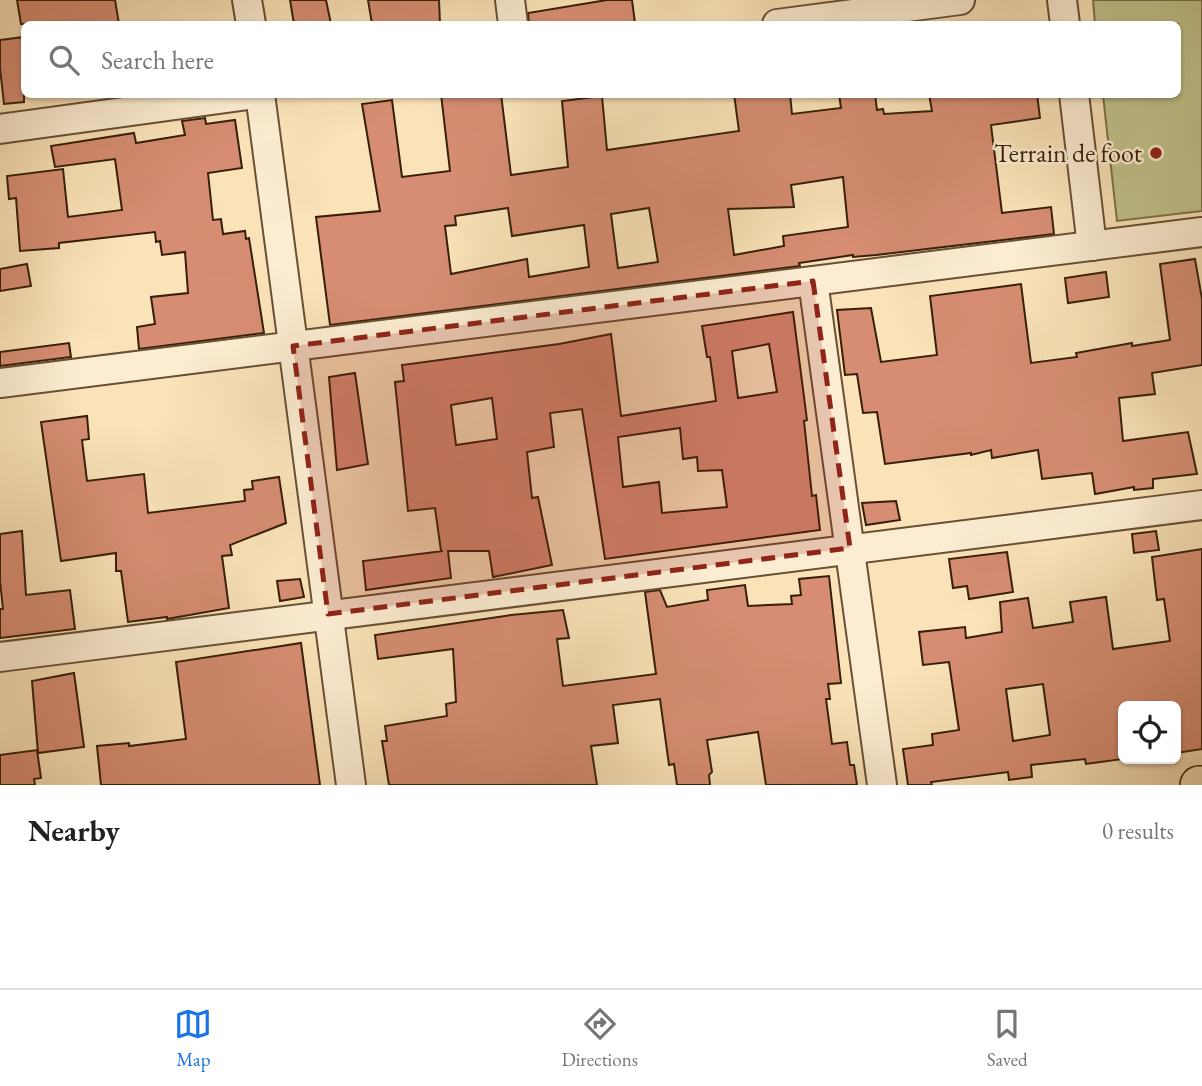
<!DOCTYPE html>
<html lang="en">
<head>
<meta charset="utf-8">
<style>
	:root { --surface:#fff; --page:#f6f6f6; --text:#202124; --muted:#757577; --line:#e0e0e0; --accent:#1a73e8 }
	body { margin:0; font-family:"EB Garamond",serif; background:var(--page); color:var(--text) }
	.controls { position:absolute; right:21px; bottom:21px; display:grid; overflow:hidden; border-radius:10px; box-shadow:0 2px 5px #0004 }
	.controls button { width:63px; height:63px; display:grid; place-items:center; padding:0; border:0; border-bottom:2px solid var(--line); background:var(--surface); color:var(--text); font:35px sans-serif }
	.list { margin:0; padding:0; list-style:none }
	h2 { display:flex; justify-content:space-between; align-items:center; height:91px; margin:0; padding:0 28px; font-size:30px }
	h2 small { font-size:23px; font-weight:400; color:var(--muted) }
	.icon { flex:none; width:38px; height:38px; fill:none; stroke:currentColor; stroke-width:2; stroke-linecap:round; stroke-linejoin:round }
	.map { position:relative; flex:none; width:1202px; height:785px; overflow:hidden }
	.search { position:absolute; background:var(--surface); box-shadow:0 2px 5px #0004; left:21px; right:21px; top:21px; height:77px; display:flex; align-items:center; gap:18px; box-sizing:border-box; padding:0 24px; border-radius:10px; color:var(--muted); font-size:26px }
	.sheet { height:203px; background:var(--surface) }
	nav { display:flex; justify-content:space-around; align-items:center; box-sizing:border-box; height:98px; border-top:2px solid var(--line); background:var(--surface); font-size:19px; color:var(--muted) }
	nav a { display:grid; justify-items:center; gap:4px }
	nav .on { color:var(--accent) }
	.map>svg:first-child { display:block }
	.green { fill:#c1c38d; stroke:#7c714a; stroke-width:2 }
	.building { fill:#d68d73; stroke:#371f07; stroke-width:2; fill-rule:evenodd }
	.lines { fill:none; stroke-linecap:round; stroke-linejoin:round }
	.minor-casing { stroke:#685034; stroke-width:32 }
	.major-casing { stroke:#371f07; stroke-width:40 }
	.minor { stroke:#fcedd2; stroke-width:28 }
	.major { stroke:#fae3b9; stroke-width:37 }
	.marked { fill:#8f2418; fill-opacity:0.2; stroke:#8f2418; stroke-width:5; stroke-dasharray:14 9; stroke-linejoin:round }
	.poi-dot { fill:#8f2418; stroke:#fcedd2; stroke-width:2.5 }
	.labels { text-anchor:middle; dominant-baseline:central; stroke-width:5; stroke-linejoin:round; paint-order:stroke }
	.poi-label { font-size:26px; fill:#371f07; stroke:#fcedd2; text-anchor:end }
</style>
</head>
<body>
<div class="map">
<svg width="1202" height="785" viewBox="0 0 1202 785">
	<rect width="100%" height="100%" fill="#fae3b9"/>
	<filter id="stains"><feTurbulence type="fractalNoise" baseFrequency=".00286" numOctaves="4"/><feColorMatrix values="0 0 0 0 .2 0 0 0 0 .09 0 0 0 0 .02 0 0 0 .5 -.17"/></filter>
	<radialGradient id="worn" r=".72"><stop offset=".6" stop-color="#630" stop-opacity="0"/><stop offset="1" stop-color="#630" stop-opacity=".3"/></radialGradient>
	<!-- green -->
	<polygon class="green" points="1093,0 1202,0 1202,211 1117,221 1103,95 1178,94 1178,24 1095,24"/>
	<!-- building -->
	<g class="building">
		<polygon points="17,0 115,0 119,24 21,24"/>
		<polygon points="290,0 326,0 331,24 294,24"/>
		<polygon points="368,0 439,0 440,24 372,24"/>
		<polygon points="607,0 632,0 635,23 529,24 528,13"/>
		<polygon points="24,37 24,102 4,104 0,68 0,40"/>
		<path d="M441,94H501L511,175L568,167L562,101L602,96L607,150L739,131L734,94H790L792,114L841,108L839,94H875L877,110L883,109L884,114L932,111L929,94H1037L1040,118L991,125L1002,213L1051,207L1054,234L876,255L853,257V255L799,263L800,266L330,325L316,217L380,211L362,104L392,100L402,177L450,171ZM843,177L848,227L783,236L784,246L734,255L728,209L794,207L791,185ZM508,208L512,236L584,225L589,267L529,277L527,259L451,274L445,226L456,225L455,216ZM649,208L658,262L618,268L611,214Z"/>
		<polygon points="205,118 206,124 235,120 242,168 208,173 213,220 221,219 223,234 245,231 246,239 249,238 264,333 139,349 137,327 155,324 151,297 188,293 185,252 162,255 160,241 156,242 155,232 59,243 59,248 20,251 16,198 9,199 7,176 63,169 68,217 122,210 115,159 55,167 51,146 134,133 136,143 185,135 182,121"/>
		<polygon points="1195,259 1202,299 1202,365 1152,373 1155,394 1119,398 1123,441 1188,432 1197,474 1153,479 1153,488 1134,490 1134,487 1095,494 1092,473 1042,479 1038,450 992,458 991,450 971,455 971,453 885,464 877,412 863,413 857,374 845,375 837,310 871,308 881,362 937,355 930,296 1021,284 1031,363 1077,357 1076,353 1132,343 1132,346 1170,340 1160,264"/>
		<polygon points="27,264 31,286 0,291 0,269"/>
		<polygon points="1106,272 1109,297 1068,303 1065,278"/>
		<path d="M793,312L807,420L804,421L812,496L816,495L820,530L605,559L582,409L550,413L554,447L527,452L532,498L538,497L552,565L493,577L489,551H448L451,578L366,590L363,561L443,551H441L435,508L408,511L395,382L404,381L402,365L559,344L611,334L621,416L716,401L710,357H707L702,326ZM769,344L777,392L738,398L732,351ZM492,398L497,439L456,445L451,405ZM680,428L683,459L697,457L698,471L722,470L727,507L662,513L659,482L623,487L618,437Z"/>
		<polygon points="69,343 71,357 0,366 0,352"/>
		<polygon points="355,373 368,464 337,470 329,377"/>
		<polygon points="87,416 89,439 82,440 87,481 144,474 148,513 245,501 244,490 253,489 252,481 279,477 286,523 230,545 232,555 222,556 229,608 167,619 167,617 128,622 121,571 116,571 116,553 61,561 41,422"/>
		<polygon points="896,501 900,520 866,525 862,503"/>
		<polygon points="22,531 26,595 70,590 75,629 0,638 0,609 3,609 0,581 0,534"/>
		<polygon points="1156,531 1159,550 1134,553 1132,534"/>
		<path d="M1202,549V749L1176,753V706H1123V759L1086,764L1085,759L1031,765L1032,777L1009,780L1008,772L931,782L932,785H908L903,749L933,745L932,734L959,730L949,662L923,665L919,632L965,627L966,638L1002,632L1000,602L1028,598L1033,628L1073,622L1070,602L1106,597L1113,649L1170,641L1164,599L1157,600L1152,557ZM1043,684L1050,735L1013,741L1006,689Z"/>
		<polygon points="1007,552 1013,592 969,599 967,586 953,588 949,559"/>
		<polygon points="829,576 841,683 828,684 830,699 826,699 832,744 847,742 850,765 854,765 857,785 766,785 758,732 707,740 712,772 709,775 710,785 677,785 674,764 669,765 660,699 613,705 618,743 591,746 597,785 389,785 382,741 387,741 385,726 447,716 446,704 456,702 453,649 378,659 375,635 511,615 563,610 569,638 557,639 563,686 656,674 645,592 660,590 667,607 708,600 707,590 745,585 748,606 792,604 791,596 801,595 799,579"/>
		<polygon points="300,579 304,597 280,601 277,581"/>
		<polygon points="301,643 320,785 101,785 97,746 129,743 129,746 186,739 176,662"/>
		<polygon points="74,673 84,747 38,753 32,681"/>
		<polygon points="37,750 41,778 34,779 35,785 0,785 0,755"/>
	</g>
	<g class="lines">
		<defs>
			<g id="minor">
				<polyline points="247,0 251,24"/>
				<polyline points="510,0 513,24"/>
				<polyline points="1062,0 1065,24"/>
				<polyline points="777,24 960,0"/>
				<polyline points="260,94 351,785"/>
				<polyline points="1074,94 1092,246"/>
				<polyline points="0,129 255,94"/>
				<polyline points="813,281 882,785"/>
				<polyline points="0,383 1202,232"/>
				<polyline points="0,657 1202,505"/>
			</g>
			<polyline id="major" points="1199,785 1202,785"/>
		</defs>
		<!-- minor casing -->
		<use href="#minor" class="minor-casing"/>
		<!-- major casing -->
		<use href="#major" class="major-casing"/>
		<!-- minor -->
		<use href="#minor" class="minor"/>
		<!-- major -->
		<use href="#major" class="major"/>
	</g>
	<!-- marked area -->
	<path class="marked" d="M813,281L850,548L328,614L293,346Z"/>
	<!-- markers -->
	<circle class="poi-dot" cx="1156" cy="153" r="7"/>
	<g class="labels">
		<!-- poi labels -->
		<g class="poi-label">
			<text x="1142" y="153">Terrain de foot</text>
		</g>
	</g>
	<rect width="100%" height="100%" filter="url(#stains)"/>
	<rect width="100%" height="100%" fill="url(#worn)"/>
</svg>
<div class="controls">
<button><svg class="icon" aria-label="locate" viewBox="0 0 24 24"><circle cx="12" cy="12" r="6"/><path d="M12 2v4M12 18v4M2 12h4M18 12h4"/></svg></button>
</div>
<div class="search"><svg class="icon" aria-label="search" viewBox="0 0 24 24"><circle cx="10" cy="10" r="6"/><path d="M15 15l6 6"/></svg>Search here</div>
</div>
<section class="sheet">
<h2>Nearby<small>0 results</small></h2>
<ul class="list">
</ul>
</section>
<nav>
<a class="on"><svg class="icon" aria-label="map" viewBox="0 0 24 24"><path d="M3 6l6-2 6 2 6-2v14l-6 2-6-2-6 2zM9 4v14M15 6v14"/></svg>Map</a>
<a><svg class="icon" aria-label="directions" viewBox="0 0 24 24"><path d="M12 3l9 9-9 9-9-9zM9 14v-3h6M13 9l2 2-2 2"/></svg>Directions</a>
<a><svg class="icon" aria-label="saved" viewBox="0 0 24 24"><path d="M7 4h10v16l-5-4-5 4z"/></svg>Saved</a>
</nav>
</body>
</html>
